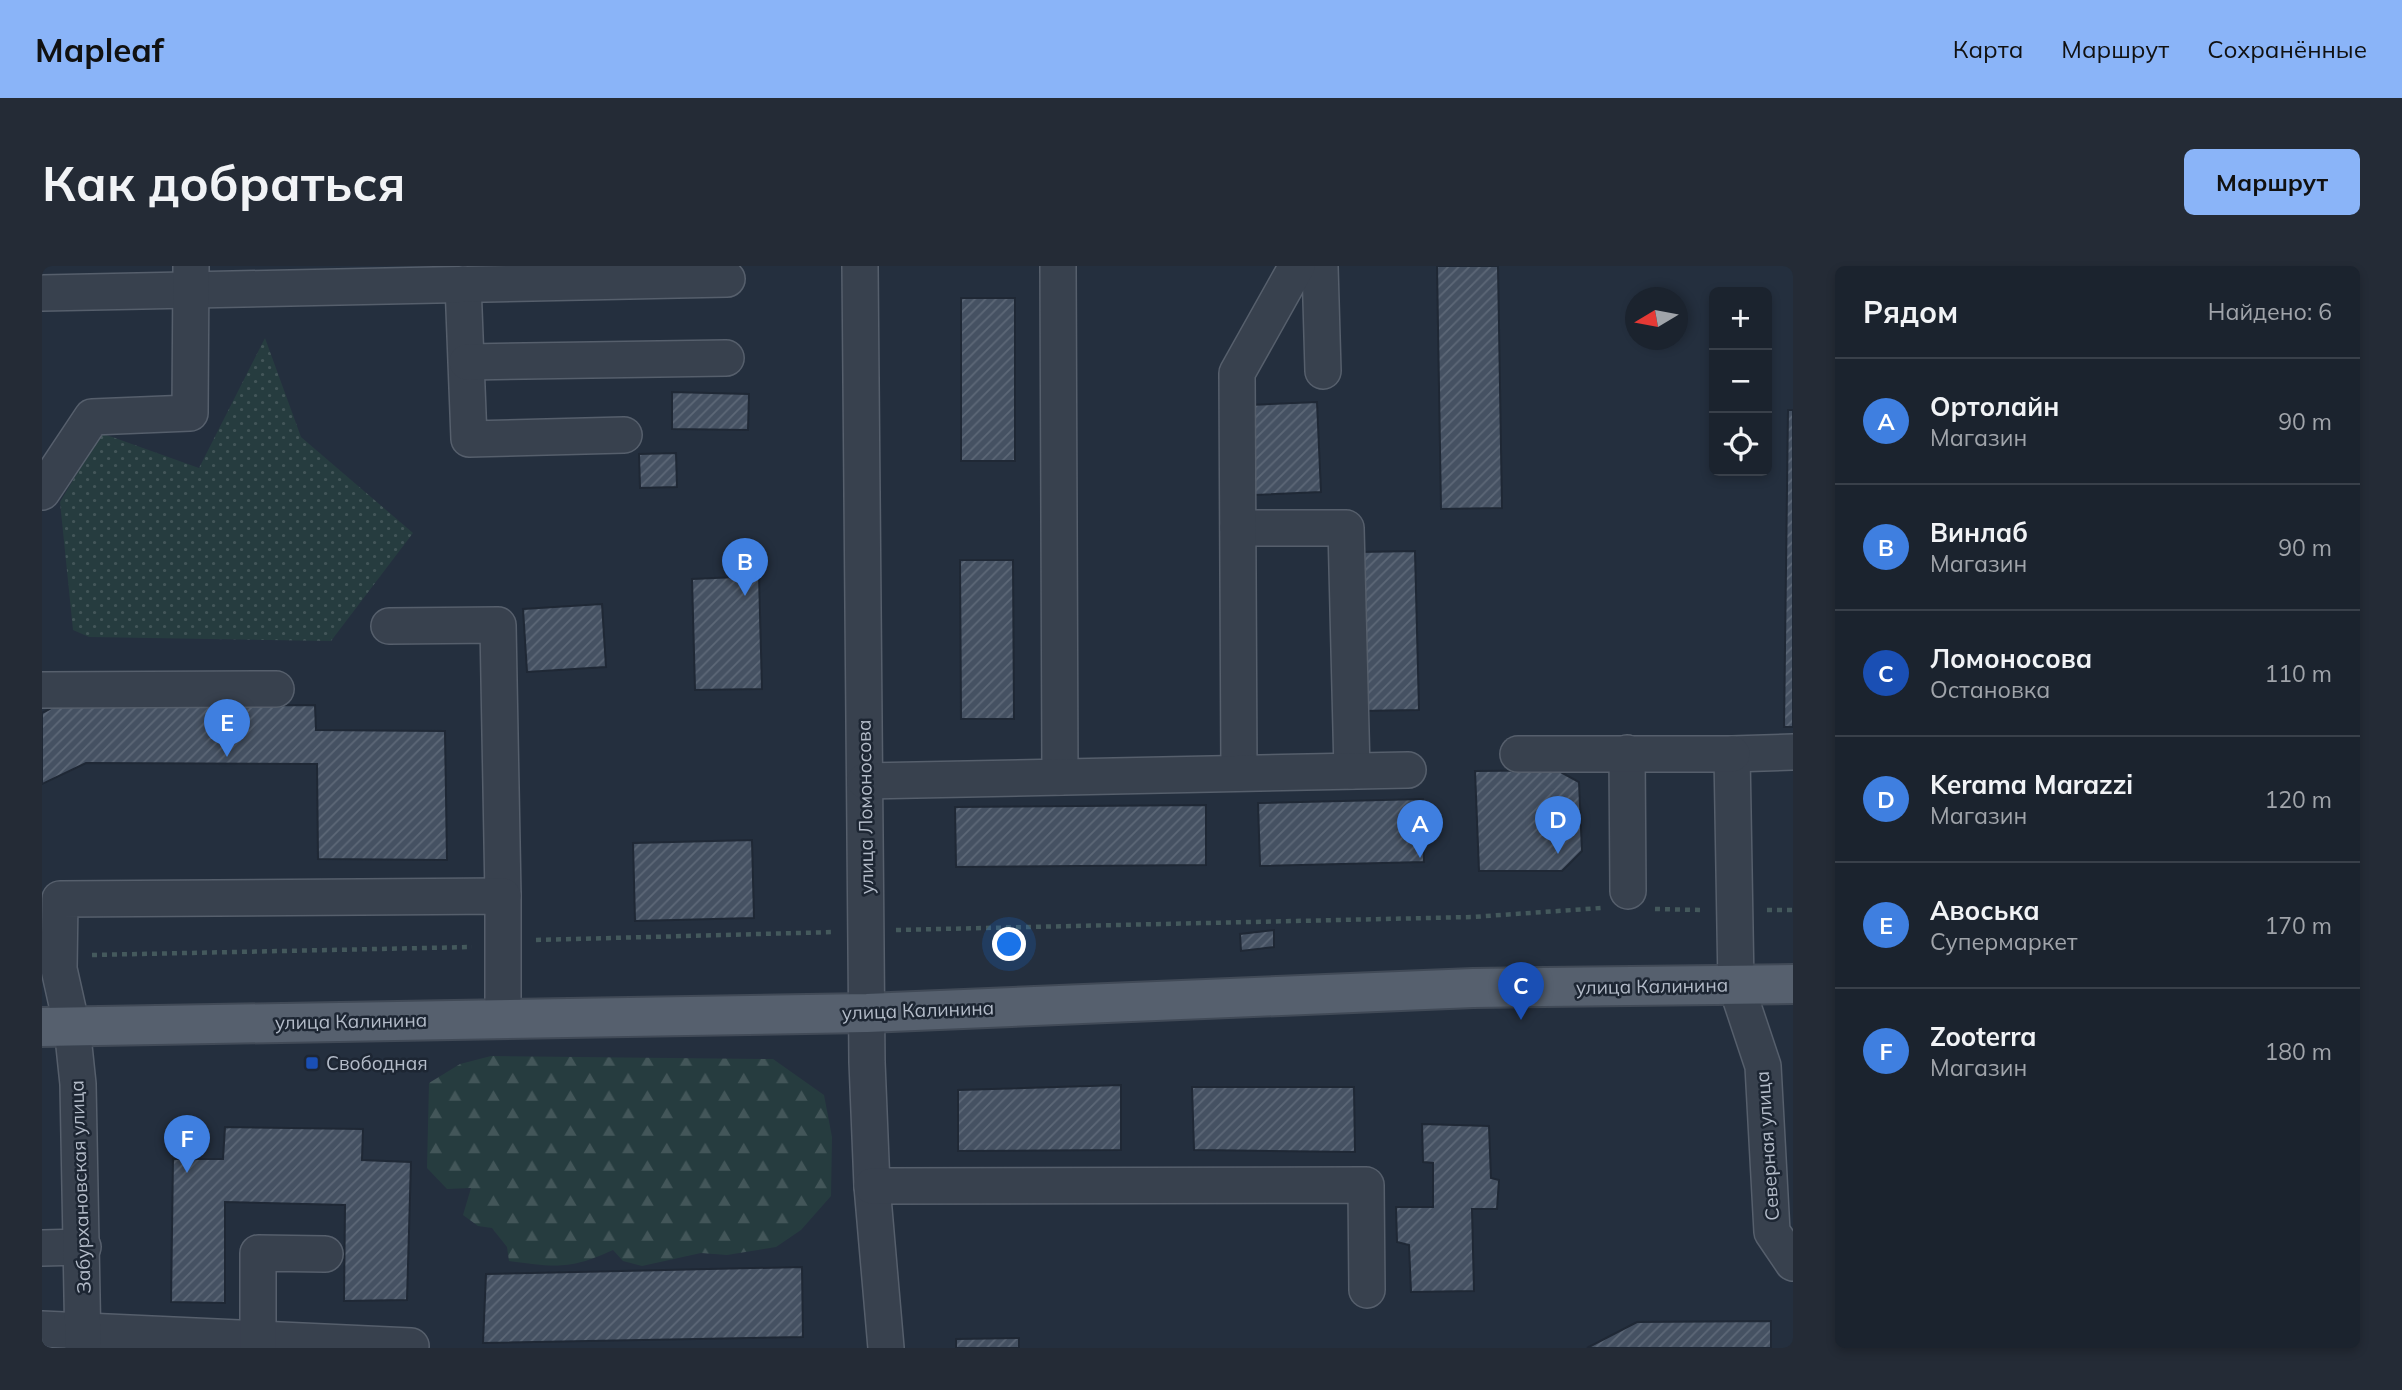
<!DOCTYPE html>
<html lang="ru">
<head>
<meta charset="utf-8">
<style>
	:root { --surface:#1b232e; --page:#242b36; --text:#f1f3f6; --muted:#a0a4aa; --line:#39404a; --accent:#8ab4f8 }
	body { margin:0; font-family:Mulish,sans-serif; background:var(--page); color:var(--text) }
	.controls { position:absolute; right:21px; top:21px; display:grid; overflow:hidden; border-radius:10px; box-shadow:0 4px 10px #0003 }
	.controls button { width:63px; height:63px; display:grid; place-items:center; padding:0; border:0; border-bottom:2px solid var(--line); background:var(--surface); color:var(--text); font:35px sans-serif }
	.compass { position:absolute; left:1583px; top:21px; width:63px; height:63px; border-radius:50%; background:var(--surface); box-shadow:0 4px 10px #0003; rotate:260deg }
	.you { position:absolute; left:968px; top:679px; width:24px; height:24px; margin:-18px; border:5px solid #fff; border-radius:50%; background:#1a73e8; box-shadow:0 0 0 10px #1a73e833 }
	.badge { display:grid; place-items:center; width:46px; height:46px; border-radius:50%; background:var(--accent); color:#fff; font-size:23px; font-weight:700 }
	.pin { position:absolute; translate:-50% -58px; filter:drop-shadow(0 2px 4px #0008) }
	.pin::after { content:''; position:absolute; top:37px; width:24px; height:21px; background:inherit; clip-path:polygon(0 0,100% 0,50% 100%) }
	.list { margin:0; padding:0; list-style:none }
	h2 { display:flex; justify-content:space-between; align-items:center; height:91px; margin:0; padding:0 28px; font-size:30px }
	h2 small { font-size:23px; font-weight:400; color:var(--muted) }
	.list li { display:grid; grid-template-columns:46px 1fr auto; gap:21px; align-items:center; box-sizing:border-box; height:126px; padding:0 28px; border-top:2px solid var(--line) }
	.list b { display:block; font-size:26px; white-space:nowrap }
	.list p { margin:0; font-size:23px; white-space:nowrap; color:var(--muted) }
	.list em { font-size:23px; font-style:normal; color:var(--muted) }
	.icon { flex:none; width:38px; height:38px; fill:none; stroke:currentColor; stroke-width:2; stroke-linecap:round; stroke-linejoin:round }
	.map { position:relative; flex:none; width:1751px; height:1082px; overflow:hidden; border-radius:10px }
	header { display:flex; align-items:center; gap:42px; box-sizing:border-box; height:98px; padding:0 35px; background:var(--accent); color:#111 }
	header strong { font-size:33px }
	nav { display:flex; gap:38px; margin-inline-start:auto; font-size:24px }
	.intro { display:flex; align-items:center; justify-content:space-between; box-sizing:border-box; height:168px; padding:0 42px }
	h1 { margin:0; font-size:49px }
	.button { padding:18px 32px; border-radius:10px; background:var(--accent); color:#111; font-size:24px; font-weight:700 }
	main { display:flex; gap:42px; padding:0 42px }
	aside { flex:1; background:var(--surface); border-radius:10px; box-shadow:0 4px 10px #0003 }
	.map>svg:first-child { display:block }
	.forest { fill:url(#forest-firs) }
	.park { fill:url(#park-dots) }
	.building { fill:url(#building-hatch); stroke:#1f2835; stroke-width:2 }
	.lines { fill:none; stroke-linecap:round; stroke-linejoin:round }
	.minor-casing { stroke:#565f6c; stroke-width:38 }
	.major-casing { stroke:#414a57; stroke-width:42 }
	.path { stroke:#44595c; stroke-width:4.5; stroke-dasharray:5 5; stroke-linecap:butt }
	.minor { stroke:#38414e; stroke-width:35 }
	.major { stroke:#56606e; stroke-width:38 }
	.transit-dot { fill:#1a4fb4; stroke:#1d2633; stroke-width:2.5 }
	.labels { text-anchor:middle; dominant-baseline:central; stroke-width:5; stroke-linejoin:round; paint-order:stroke }
	.street-label { font-size:19px; fill:#b4bcc9; stroke:#1d2633 }
	.poi-label { font-size:19px; fill:#b4bcc9; stroke:#1d2633; text-anchor:start }
</style>
</head>
<body>
<header>
<strong>Mapleaf</strong>
<nav><a>Карта</a><a>Маршрут</a><a>Сохранённые</a></nav>
</header>
<div class="intro"><h1>Как добраться</h1><a class="button">Маршрут</a></div>
<main>
<div class="map">
<svg width="1751" height="1082" viewBox="0 0 1751 1082">
	<defs>
		<pattern id="forest-firs" width="22" height="20" patternUnits="userSpaceOnUse" patternTransform="scale(1.75)"><rect width="22" height="20" fill="#263c3f"/><path d="M5 1l3.5 6h-7zM16 11l3.5 6h-7z" fill="#435659"/></pattern>
		<pattern id="park-dots" width="8" height="8" patternUnits="userSpaceOnUse" patternTransform="scale(1.75)"><rect width="8" height="8" fill="#263c3f"/><path d="M2 2h.1M6 6h.1" fill="none" stroke="#435659" stroke-width="1.8" stroke-linecap="round"/></pattern>
		<pattern id="building-hatch" width="6" height="6" patternUnits="userSpaceOnUse" patternTransform="scale(1.75)"><rect width="6" height="6" fill="#455162"/><path d="M-1 1l2-2M0 6l6-6M5 7l2-2" fill="none" stroke="#5d6877"/></pattern>
	</defs>
	<rect width="100%" height="100%" fill="#242f3e"/>
	<!-- forest -->
	<path class="forest" d="M449,790L731,793L782,829L790,871L789,930L759,964L734,981L685,989L659,987L600,1000L581,995L571,984C528,1004 513,1001 467,995L465,981L450,962L436,960L421,949L429,922L405,923L385,902L387,817L418,798Z"/>
	<!-- park -->
	<polygon class="park" points="223,72 259,171 371,267 289,375 47,371 31,364 18,236 59,167 157,202"/>
	<!-- building -->
	<g class="building">
		<polygon points="1395,0 1456,0 1460,242 1399,243"/>
		<rect x="919" y="32" width="54" height="163"/>
		<polygon points="630,126 707,128 706,164 630,163"/>
		<polygon points="1275,136 1279,226 1212,229 1208,139"/>
		<polygon points="1746,144 1751,144 1751,461 1742,461"/>
		<polygon points="634,187 635,221 598,222 597,188"/>
		<polygon points="1373,285 1377,444 1319,445 1316,286"/>
		<polygon points="918,294 971,294 972,453 919,453"/>
		<polygon points="717,310 720,423 653,424 650,313"/>
		<polygon points="560,338 564,401 485,406 481,343"/>
		<polygon points="273,439 274,464 403,465 405,594 276,593 275,498 44,497 0,518 0,447 13,440"/>
		<polygon points="1515,504 1537,516 1540,585 1520,605 1437,605 1433,505"/>
		<polygon points="1381,533 1382,596 1218,600 1216,537"/>
		<polygon points="1164,539 1164,599 914,601 913,541"/>
		<polygon points="710,574 712,652 593,655 591,577"/>
		<polygon points="1232,664 1232,681 1199,685 1198,668"/>
		<polygon points="1079,819 1079,884 916,885 916,824"/>
		<polygon points="1150,821 1312,821 1313,886 1152,884"/>
		<polygon points="1380,858 1447,860 1449,912 1457,914 1455,943 1430,943 1432,1025 1369,1026 1367,979 1355,976 1354,941 1391,941 1391,897 1381,896"/>
		<polygon points="183,861 321,863 320,894 369,896 365,1034 302,1035 303,939 183,936 183,1037 129,1036 131,893 181,893"/>
		<polygon points="760,1001 761,1071 441,1077 444,1008"/>
		<polygon points="1729,1055 1729,1082 1545,1082 1595,1056"/>
		<polygon points="977,1072 977,1082 914,1082 914,1073"/>
	</g>
	<g class="lines">
		<defs>
			<g id="minor">
				<polyline points="818,0 825,796 830,920 844,1082"/>
				<polyline points="1016,0 1018,511"/>
				<polyline points="1278,0 1281,105"/>
				<polyline points="421,18 427,173 582,169"/>
				<polyline points="0,27 685,13"/>
				<polyline points="425,96 684,92"/>
				<polyline points="0,226 50,151 148,147 149,0"/>
				<polyline points="1196,262 1304,262 1310,505"/>
				<polyline points="347,360 456,359 461,630"/>
				<polyline points="0,424 234,423"/>
				<polyline points="1751,486 1690,488 1694,719 1721,800 1730,966 1751,997"/>
				<polyline points="1585,487 1586,625"/>
				<polyline points="1476,488 1690,488"/>
				<polyline points="1197,507 1195,107 1255,0"/>
				<polyline points="823,515 1366,504"/>
				<polyline points="830,920 1324,919 1325,1024"/>
				<polyline points="0,982 41,981"/>
				<polyline points="0,1063 369,1080"/>
				<polyline points="41,1082 36,818 30,761 17,703 18,633 461,630 461,752"/>
				<polyline points="216,1082 216,987 283,988"/>
			</g>
			<polyline id="major" points="0,761 825,747 1431,722 1751,718"/>
		</defs>
		<!-- minor casing -->
		<use href="#minor" class="minor-casing"/>
		<!-- major casing -->
		<use href="#major" class="major-casing"/>
		<!-- path -->
		<g class="path">
			<polyline points="1613,643 1660,644"/>
			<polyline points="1725,644 1751,644"/>
			<polyline points="854,664 1430,651 1559,642"/>
			<polyline points="494,674 793,666"/>
			<polyline points="50,689 430,681"/>
		</g>
		<!-- minor -->
		<use href="#minor" class="minor"/>
		<!-- major -->
		<use href="#major" class="major"/>
	</g>
	<!-- markers -->
	<rect class="transit-dot" x="263" y="790" width="14" height="14" rx="3.5"/>
	<g class="labels">
		<!-- street labels -->
		<g class="street-label">
			<text transform="translate(823 541) rotate(-91)">улица Ломоносова</text>
			<text transform="translate(1610 720) rotate(-1)">улица Калинина</text>
			<text transform="translate(876 744) rotate(-2)">улица Калинина</text>
			<text transform="translate(309 755) rotate(-1)">улица Калинина</text>
			<text transform="translate(1725 880) rotate(-94)">Северная улица</text>
			<text transform="translate(38 921) rotate(-92)">Забурхановская улица</text>
		</g>
		<!-- poi labels -->
		<g class="poi-label">
			<text x="284" y="797">Свободная</text>
		</g>
	</g>
</svg>
<div class="controls">
<button>+</button>
<button>−</button>
<button><svg class="icon" aria-label="locate" viewBox="0 0 24 24"><circle cx="12" cy="12" r="6"/><path d="M12 2v4M12 18v4M2 12h4M18 12h4"/></svg></button>
</div>
<svg class="compass" viewBox="-18 -18 36 36"><path d="M0-13l5 13h-10z" fill="#e53935"/><path d="M0 13l5-13h-10z" fill="#a0a4aa"/></svg>
<div class="you"></div>
<div class="pin badge" style="left:1378px;top:592px;background:#3f7fe0">A</div>
<div class="pin badge" style="left:703px;top:330px;background:#3f7fe0">B</div>
<div class="pin badge" style="left:1479px;top:754px;background:#1a4fb4">C</div>
<div class="pin badge" style="left:1516px;top:588px;background:#3f7fe0">D</div>
<div class="pin badge" style="left:185px;top:491px;background:#3f7fe0">E</div>
<div class="pin badge" style="left:145px;top:907px;background:#3f7fe0">F</div>
</div>
<aside>
<h2>Рядом<small>Найдено: 6</small></h2>
<ul class="list">
<li><span class="badge" style="background:#3f7fe0">A</span><div><b>Ортолайн</b><p>Магазин</p></div><em>90 m</em></li>
<li><span class="badge" style="background:#3f7fe0">B</span><div><b>Винлаб</b><p>Магазин</p></div><em>90 m</em></li>
<li><span class="badge" style="background:#1a4fb4">C</span><div><b>Ломоносова</b><p>Остановка</p></div><em>110 m</em></li>
<li><span class="badge" style="background:#3f7fe0">D</span><div><b>Kerama Marazzi</b><p>Магазин</p></div><em>120 m</em></li>
<li><span class="badge" style="background:#3f7fe0">E</span><div><b>Авоська</b><p>Супермаркет</p></div><em>170 m</em></li>
<li><span class="badge" style="background:#3f7fe0">F</span><div><b>Zooterra</b><p>Магазин</p></div><em>180 m</em></li>
</ul>
</aside>
</main>
</body>
</html>
